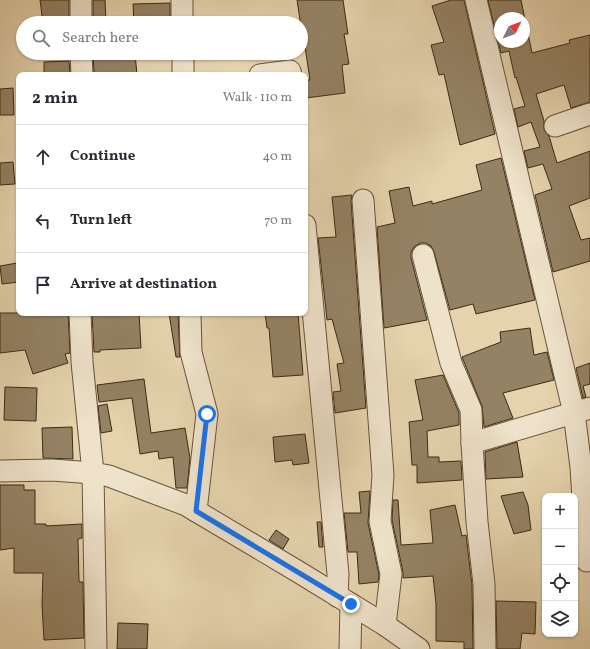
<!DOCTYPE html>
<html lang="en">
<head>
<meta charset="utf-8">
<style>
	:root { --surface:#fff; --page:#f7f7f7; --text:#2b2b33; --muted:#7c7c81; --line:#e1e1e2 }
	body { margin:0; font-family:Vollkorn,serif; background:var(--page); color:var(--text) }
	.controls { position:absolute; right:12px; bottom:12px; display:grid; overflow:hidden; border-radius:8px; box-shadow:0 1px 3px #0004 }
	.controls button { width:36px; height:36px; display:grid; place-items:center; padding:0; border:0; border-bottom:1px solid var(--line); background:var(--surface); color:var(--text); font:20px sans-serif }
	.compass { position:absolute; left:494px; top:12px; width:36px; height:36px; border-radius:50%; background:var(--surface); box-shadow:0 1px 3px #0004; rotate:47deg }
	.stop { position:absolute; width:12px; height:12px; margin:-9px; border:3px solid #1a73e8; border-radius:50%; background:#fff }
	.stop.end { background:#1a73e8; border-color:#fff; box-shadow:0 1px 4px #0008 }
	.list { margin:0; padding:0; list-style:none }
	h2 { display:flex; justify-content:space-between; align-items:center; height:52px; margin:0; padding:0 16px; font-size:17px }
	h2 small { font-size:13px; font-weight:400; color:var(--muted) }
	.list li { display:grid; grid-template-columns:26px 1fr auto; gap:12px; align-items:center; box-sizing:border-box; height:64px; padding:0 16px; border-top:1px solid var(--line) }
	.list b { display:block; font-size:15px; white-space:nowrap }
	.list em { font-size:13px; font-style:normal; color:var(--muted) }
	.icon { flex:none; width:22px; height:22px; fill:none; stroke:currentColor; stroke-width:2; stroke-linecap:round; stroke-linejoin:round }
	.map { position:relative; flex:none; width:590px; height:649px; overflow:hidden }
	.search { position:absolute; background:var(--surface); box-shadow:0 1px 3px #0004; left:16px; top:16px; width:292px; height:44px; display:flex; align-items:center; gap:10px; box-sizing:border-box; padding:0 14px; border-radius:22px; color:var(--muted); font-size:15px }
	.panel { position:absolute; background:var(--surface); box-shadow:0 1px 3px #0004; left:16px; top:72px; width:292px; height:244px; border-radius:8px }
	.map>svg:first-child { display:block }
	.building { fill:#948264; stroke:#3d2a14; fill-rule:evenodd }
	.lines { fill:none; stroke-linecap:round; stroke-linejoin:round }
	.minor-casing { stroke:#67543a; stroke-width:23 }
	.minor { stroke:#eee2ca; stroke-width:21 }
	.route { stroke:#1a73e8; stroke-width:5 }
</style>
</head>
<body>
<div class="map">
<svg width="590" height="649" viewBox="0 0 590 649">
	<rect width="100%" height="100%" fill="#e5d3ad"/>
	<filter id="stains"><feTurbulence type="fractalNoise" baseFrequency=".005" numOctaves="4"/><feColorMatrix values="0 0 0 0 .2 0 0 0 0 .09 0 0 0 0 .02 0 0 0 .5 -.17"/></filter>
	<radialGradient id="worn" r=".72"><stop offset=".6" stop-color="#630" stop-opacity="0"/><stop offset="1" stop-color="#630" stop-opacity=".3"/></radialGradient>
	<!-- building -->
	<g class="building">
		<polygon points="40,0 69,0 69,23 43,23"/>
		<polygon points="93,0 105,0 106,23 93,23"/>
		<polygon points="297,0 343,0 348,34 344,34 349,64 342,65 345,93 306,98 305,80 310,80 304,40 303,40"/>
		<polygon points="451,0 464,0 495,134 460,145 444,74 439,75 431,45 444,42 432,6"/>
		<path d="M488,0H521L532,53L570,43L569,40L590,35V102L571,108L564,85L536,94L544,121V130L549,136L557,163L590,151V198L569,206L581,240L590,238V261L553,272L535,195L552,189L543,164L528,168L524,151L540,147L531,122L518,127L514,109L525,106L516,77L515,78L509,51L501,53ZM500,18H524V42H500Z"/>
		<polygon points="170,3 170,23 134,23 133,4"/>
		<polygon points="93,53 135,53 137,75 114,75 114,73 94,73"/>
		<polygon points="69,61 70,75 44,75 44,62"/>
		<polygon points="13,88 14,115 0,115 0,89"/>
		<polygon points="501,158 535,300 476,314 473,304 450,310 434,252 431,246 426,243 420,243 414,247 411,252 411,258 427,320 384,328 377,227 395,223 389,191 409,187 413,206 432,201 432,204 482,190 476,165"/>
		<polygon points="13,162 15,184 0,185 0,163"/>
		<polygon points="352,195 351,201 366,408 335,413 333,392 341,391 337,364 344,363 332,319 327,320 318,238 336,237 332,197"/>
		<polygon points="17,263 19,282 2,284 0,266"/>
		<polygon points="0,313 68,313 70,353 65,354 68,363 33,374 25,350 0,353"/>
		<polygon points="92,313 139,313 141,348 100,350 100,352 94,352"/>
		<polygon points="169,313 178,313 180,357 176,357"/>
		<polygon points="265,313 298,313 303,375 273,377 269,328 267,328"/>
		<polygon points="530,328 534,355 547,352 554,380 503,393 513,418 484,427 482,406 462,357 501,342 500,332"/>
		<polygon points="590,363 590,384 583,386 586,397 583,398 576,368"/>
		<polygon points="443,375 459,413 459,425 427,431 428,457 439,457 439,462 461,461 462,480 417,483 417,465 412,465 409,422 423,420 415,380"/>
		<polygon points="144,379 151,433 185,428 190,458 187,488 176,488 173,457 159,459 158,451 140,454 132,398 99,402 97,385"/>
		<polygon points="5,387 37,388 36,421 4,420"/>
		<polygon points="107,404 112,431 101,433 98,406"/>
		<polygon points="72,427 73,459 43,458 42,428"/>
		<polygon points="305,434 309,463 293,465 292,460 275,462 273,437"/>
		<polygon points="517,442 523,477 486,479 485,452"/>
		<polygon points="0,485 24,485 24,490 35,490 35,524 46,524 46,526 82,524 82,538 78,539 79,582 83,582 84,638 44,640 42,605 43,573 14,573 14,548 0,550"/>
		<polygon points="370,491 368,523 379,575 378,582 359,584 357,552 348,552 344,513 361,513 359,492"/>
		<polygon points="523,492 528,505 531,530 514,534 501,496"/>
		<polygon points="393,500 398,500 401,545 433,543 430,510 455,505 462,536 466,535 472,585 473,649 464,649 464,642 436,641 436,604 433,576 403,578 403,572 392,520"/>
		<polygon points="317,522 321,522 323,547 319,547"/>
		<polygon points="276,530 289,539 283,549 269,540"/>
		<polygon points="496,601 536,602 535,634 522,633 520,649 497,649"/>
		<polygon points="118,623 148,624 147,649 117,649"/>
	</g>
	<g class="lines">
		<defs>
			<g id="minor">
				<polyline points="81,0 81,23"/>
				<polyline points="182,0 182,23"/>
				<polyline points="476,0 574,413 581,467 587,561"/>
				<polyline points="81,53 82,75"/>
				<polyline points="183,53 183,75"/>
				<polyline points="260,75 290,71 291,75"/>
				<polyline points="555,126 590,114"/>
				<polyline points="363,200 383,475 380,521 391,574 385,625"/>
				<polyline points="305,225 338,574 337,596"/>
				<polyline points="423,255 451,363 471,410 472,443 477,522 484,584 485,649"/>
				<polyline points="80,313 82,362 93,473 96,649"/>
				<polyline points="190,313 191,352 207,414 196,511"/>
				<polyline points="472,443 590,408"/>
				<polyline points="0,471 52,470 93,473 109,476 186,505 297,571 385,625 419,649"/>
				<polyline points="350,649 351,604"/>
			</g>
		</defs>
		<!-- minor casing -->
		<use href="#minor" class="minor-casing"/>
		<!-- minor -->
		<use href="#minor" class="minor"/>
	</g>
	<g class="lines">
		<!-- route -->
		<polyline class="route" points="207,414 196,511 351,604"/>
	</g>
	<rect width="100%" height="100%" filter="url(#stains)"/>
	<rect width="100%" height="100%" fill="url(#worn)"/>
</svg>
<div class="controls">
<button>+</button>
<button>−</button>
<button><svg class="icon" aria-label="locate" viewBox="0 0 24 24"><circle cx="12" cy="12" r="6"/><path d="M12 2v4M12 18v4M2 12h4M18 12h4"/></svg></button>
<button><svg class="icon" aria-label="layers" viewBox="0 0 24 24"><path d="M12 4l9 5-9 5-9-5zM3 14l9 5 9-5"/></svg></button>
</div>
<svg class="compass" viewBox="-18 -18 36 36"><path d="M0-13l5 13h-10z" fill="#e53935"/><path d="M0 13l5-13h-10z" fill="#7c7c81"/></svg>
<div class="stop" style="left:207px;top:414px"></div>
<div class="stop end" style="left:351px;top:604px"></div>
<div class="search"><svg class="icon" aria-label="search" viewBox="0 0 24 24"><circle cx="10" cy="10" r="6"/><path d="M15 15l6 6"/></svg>Search here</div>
<section class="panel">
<h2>2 min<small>Walk · 110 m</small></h2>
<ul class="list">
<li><svg class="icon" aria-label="ahead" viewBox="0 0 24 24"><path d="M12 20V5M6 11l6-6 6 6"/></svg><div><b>Continue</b></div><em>40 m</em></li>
<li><svg class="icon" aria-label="left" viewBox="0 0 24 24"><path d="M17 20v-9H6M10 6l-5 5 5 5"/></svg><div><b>Turn left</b></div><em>70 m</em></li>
<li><svg class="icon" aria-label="arrive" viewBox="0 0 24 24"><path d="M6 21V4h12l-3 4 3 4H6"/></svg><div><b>Arrive at destination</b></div></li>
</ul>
</section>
</div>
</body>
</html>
